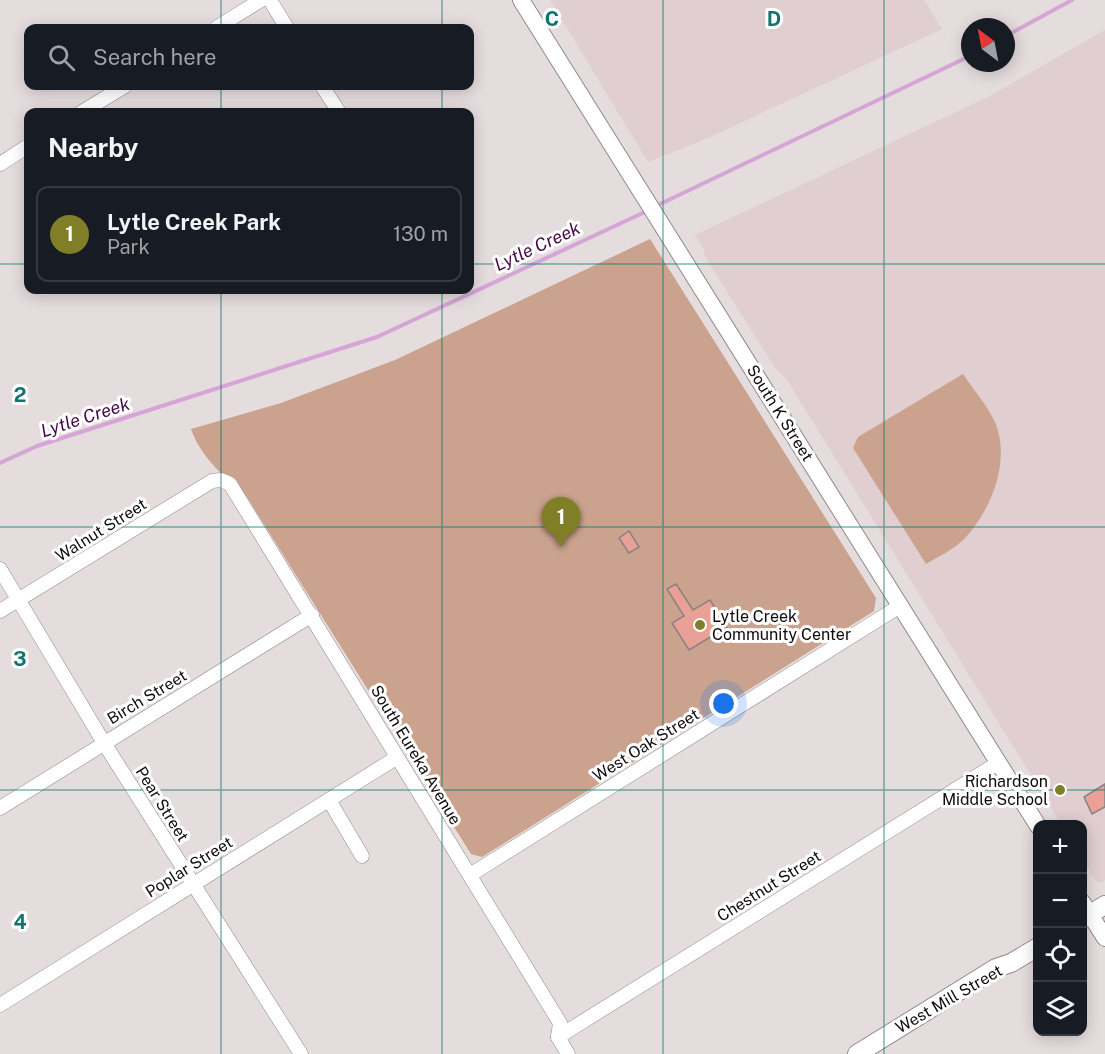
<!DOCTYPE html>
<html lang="en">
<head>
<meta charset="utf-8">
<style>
	:root { --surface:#171b24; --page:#242831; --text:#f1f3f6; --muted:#9ea1a6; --line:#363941; --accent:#807f27 }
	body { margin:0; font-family:"Public Sans",sans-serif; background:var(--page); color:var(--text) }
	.controls { position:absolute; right:18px; bottom:18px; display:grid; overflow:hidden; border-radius:12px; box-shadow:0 3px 15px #0003 }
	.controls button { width:54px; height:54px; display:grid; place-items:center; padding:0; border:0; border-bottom:2px solid var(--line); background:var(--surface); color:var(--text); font:30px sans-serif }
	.compass { position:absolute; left:961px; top:18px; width:54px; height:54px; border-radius:50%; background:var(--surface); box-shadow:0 3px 15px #0003; rotate:328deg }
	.you { position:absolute; left:724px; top:704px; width:21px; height:21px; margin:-15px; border:4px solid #fff; border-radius:50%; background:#1a73e8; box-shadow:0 0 0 9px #1a73e833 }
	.badge { display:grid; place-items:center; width:39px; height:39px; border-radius:50%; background:var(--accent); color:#fff; font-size:20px; font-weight:700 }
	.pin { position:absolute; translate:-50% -50px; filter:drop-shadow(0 2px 3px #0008) }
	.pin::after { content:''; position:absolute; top:32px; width:21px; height:18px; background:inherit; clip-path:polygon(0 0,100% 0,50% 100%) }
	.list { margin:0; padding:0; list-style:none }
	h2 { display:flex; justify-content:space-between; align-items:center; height:78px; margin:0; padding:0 24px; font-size:26px }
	h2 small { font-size:20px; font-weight:400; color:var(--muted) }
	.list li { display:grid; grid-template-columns:39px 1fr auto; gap:18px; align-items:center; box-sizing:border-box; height:96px; margin:0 12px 12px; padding:0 12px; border:2px solid var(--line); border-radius:12px }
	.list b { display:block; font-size:22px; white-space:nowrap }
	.list p { margin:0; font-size:20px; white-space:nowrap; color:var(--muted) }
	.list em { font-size:20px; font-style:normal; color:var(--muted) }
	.icon { flex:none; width:33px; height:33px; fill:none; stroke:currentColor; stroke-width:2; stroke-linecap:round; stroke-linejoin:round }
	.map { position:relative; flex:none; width:1105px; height:1054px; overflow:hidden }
	.search { position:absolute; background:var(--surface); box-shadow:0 3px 15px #0003; left:24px; top:24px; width:450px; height:66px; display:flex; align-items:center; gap:15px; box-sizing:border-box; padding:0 21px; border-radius:12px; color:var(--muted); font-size:22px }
	.panel { position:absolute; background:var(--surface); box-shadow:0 3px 15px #0003; left:24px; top:108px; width:450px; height:186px; border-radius:12px }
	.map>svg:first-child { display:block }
	.built { fill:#e0ced1 }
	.green { fill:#caa28e }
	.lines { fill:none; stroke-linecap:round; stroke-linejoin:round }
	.stream { stroke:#d6a4d6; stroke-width:4 }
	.building { fill:#e9a096; stroke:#8a8281; stroke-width:1.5 }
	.minor-casing { stroke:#91898a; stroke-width:15 }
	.tertiary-casing { stroke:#91898a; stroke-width:18 }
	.secondary-casing { stroke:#91898a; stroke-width:20 }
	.minor { stroke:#fff; stroke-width:14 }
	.tertiary { stroke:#fff; stroke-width:16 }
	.secondary { stroke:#fff; stroke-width:18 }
	.grid { fill:none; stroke:#0f766e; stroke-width:1.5; stroke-opacity:0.55 }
	.poi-dot { fill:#807f27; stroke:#fff; stroke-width:2 }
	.labels { text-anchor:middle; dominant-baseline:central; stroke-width:6; stroke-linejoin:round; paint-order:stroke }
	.street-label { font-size:16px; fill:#0e0b0c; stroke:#fff }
	.poi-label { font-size:16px; fill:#0e0b0c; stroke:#fff; text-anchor:start }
	.water-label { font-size:18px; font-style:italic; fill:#460948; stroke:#fff }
	.grid-label { font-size:20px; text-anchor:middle; font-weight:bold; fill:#0f766e; stroke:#fff; stroke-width:6; stroke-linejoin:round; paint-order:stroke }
</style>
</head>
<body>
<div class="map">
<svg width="1105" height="1054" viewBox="0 0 1105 1054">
	<rect width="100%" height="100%" fill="#e5dcdd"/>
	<!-- built -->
	<g class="built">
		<polygon points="550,0 924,0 942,29 708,138 648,162"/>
		<polygon points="1105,30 1105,880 1101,883 1095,880 1083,860 1082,824 1061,824 787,380 775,368 704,255 705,251 695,235 988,97"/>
	</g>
	<!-- green -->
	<g class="green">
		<path d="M650,239L876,598L874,611L482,857L471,854L247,497C225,477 201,458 191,429L281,403L395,360Z"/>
		<path d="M963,374C973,389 986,404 994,420C1012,458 992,510 964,539C954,549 938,557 926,564L853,448L858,437Z"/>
	</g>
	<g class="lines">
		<!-- stream -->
		<g class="stream">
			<polyline points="1006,36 1072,0"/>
			<polyline points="656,206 970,56"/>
			<polyline points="0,463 37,446 377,337 647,211"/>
		</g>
	</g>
	<!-- building -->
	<g class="building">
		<polygon points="629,531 639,547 629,553 619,538"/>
		<polygon points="676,584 693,610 710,600 727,627 689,650 672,623 684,616 667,589"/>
		<polygon points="1105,784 1105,807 1092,814 1084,797"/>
	</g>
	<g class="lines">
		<defs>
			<g id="minor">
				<polyline points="270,0 287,28"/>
				<polyline points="216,28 261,0"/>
				<polyline points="322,86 339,112"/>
				<polyline points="82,112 125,86"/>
				<polyline points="0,164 28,146"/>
				<polyline points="0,569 104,743 301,1054"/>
				<polyline points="0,611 212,481 221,480 230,484 560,1023 558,1037 568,1054"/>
				<polyline points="329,800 362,856"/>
				<polyline points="0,808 312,615"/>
				<polyline points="470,875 900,606"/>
				<polyline points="0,1005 396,758"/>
				<polyline points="558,1037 998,763"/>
			</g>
			<g id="tertiary">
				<polyline points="521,0 1038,826"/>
				<polyline points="1082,902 1105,938"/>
			</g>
			<g id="secondary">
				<polyline points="1082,919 1105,905"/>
				<polyline points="857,1054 996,968 1011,963 1038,947"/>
			</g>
		</defs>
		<!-- minor casing -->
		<use href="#minor" class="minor-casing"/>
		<!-- tertiary casing -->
		<use href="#tertiary" class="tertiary-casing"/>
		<!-- secondary casing -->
		<use href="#secondary" class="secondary-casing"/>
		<!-- minor -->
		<use href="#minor" class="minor"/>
		<!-- tertiary -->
		<use href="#tertiary" class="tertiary"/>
		<!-- secondary -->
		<use href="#secondary" class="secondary"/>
	</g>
	<!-- grid -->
	<path class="grid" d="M221,0V28M442,0V28M663,0V1054M884,0V1054M221,86V112M442,86V112M0,264H28M470,264H1105M221,290V1054M442,290V1054M0,527H1105M0,790H1105"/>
	<!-- markers -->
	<g class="poi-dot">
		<circle cx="700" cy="625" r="6"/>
		<circle cx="1060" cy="790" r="6"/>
	</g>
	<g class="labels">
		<!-- street labels -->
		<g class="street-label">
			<text transform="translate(780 413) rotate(58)">South K Street</text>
			<text transform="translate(101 530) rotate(-32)">Walnut Street</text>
			<text transform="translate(147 697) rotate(-31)">Birch Street</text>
			<text transform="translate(646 745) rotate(-32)">West Oak Street</text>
			<text transform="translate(416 755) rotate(59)">South Eureka Avenue</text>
			<text transform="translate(162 804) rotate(58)">Pear Street</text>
			<text transform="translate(189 867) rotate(-32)">Poplar Street</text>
			<text transform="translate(769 886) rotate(-32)">Chestnut Street</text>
			<text transform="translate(949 999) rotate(-30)">West Mill Street</text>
		</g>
		<!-- poi labels -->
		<g class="poi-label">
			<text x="712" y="616">Lytle Creek<tspan x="712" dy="18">Community Center</tspan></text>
			<text x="1048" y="781" text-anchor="end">Richardson<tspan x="1048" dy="18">Middle School</tspan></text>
		</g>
		<!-- water labels -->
		<g class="water-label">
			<text transform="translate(537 246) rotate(-25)">Lytle Creek</text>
			<text transform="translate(85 417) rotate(-18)">Lytle Creek</text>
		</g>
	</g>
	<g class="grid-label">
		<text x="552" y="26">C</text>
		<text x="774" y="26">D</text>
		<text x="20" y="402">2</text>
		<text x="20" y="666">3</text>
		<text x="20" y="929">4</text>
	</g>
</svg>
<div class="controls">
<button>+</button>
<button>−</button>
<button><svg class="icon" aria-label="locate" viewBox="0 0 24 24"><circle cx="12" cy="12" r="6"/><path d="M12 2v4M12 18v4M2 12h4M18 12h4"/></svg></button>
<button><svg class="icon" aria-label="layers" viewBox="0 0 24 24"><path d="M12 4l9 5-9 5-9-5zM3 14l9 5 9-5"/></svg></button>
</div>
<svg class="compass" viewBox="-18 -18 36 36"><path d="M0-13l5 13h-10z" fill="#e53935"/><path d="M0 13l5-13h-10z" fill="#9ea1a6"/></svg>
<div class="you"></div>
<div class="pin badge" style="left:561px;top:547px">1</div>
<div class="search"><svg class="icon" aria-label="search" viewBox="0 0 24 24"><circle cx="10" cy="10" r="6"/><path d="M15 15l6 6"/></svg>Search here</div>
<section class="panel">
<h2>Nearby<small></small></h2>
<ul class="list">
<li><span class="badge">1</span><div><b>Lytle Creek Park</b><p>Park</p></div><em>130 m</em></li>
</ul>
</section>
</div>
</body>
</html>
